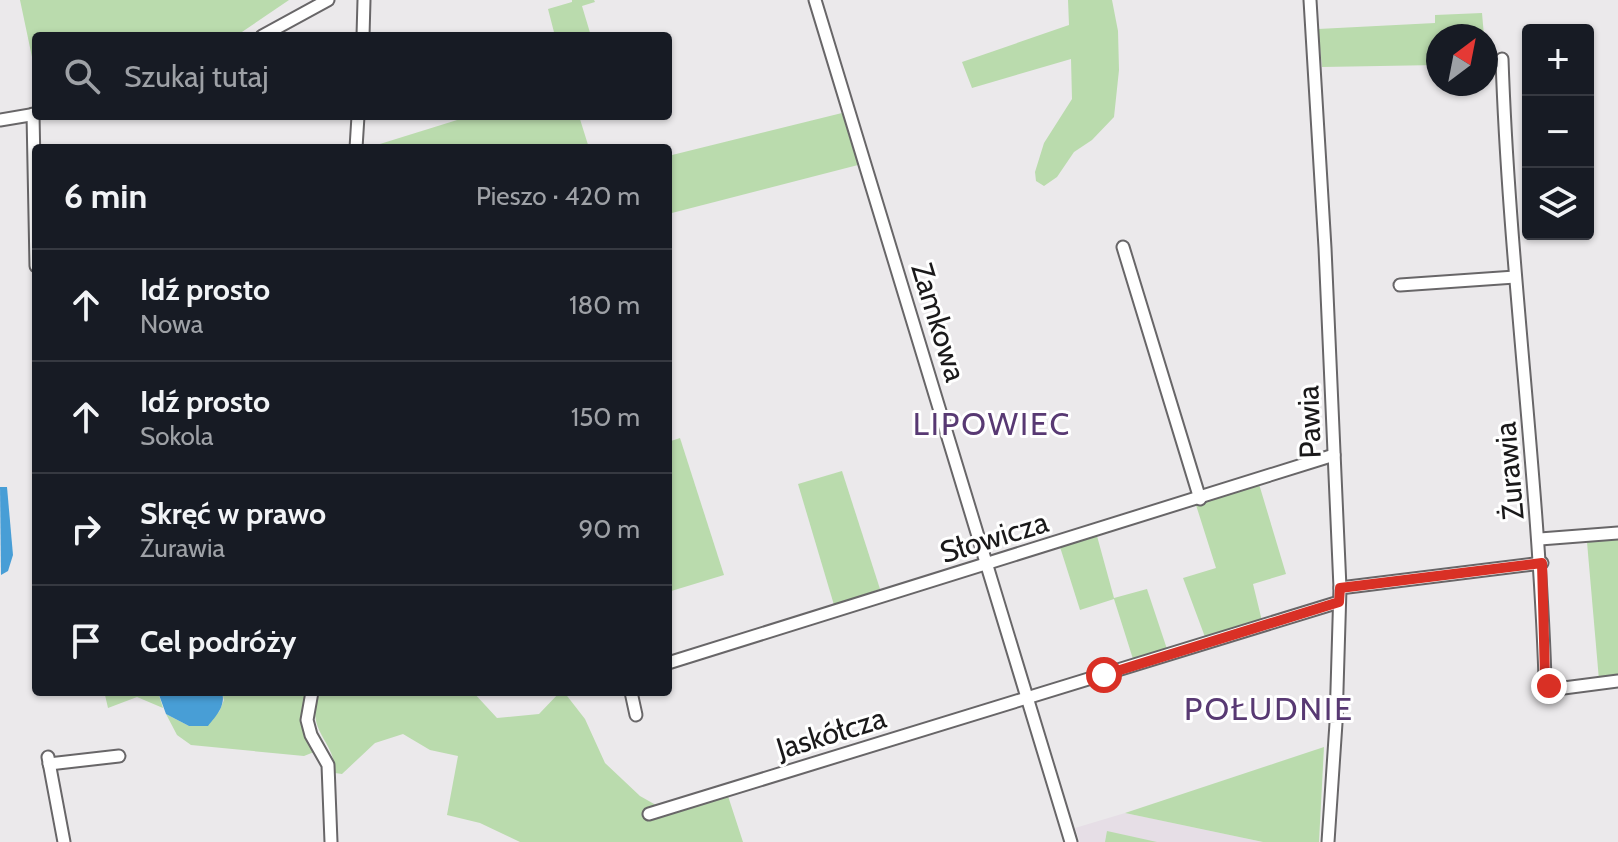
<!DOCTYPE html>
<html lang="pl">
<head>
<meta charset="utf-8">
<style>
	:root { --surface:#171b24; --page:#242831; --text:#f1f3f6; --muted:#9ea1a6; --line:#363941 }
	body { margin:0; font-family:Cabin,sans-serif; background:var(--page); color:var(--text) }
	.controls { position:absolute; right:24px; top:24px; display:grid; overflow:hidden; border-radius:8px; box-shadow:0 2px 6px #0004 }
	.controls button { width:72px; height:72px; display:grid; place-items:center; padding:0; border:0; border-bottom:2px solid var(--line); background:var(--surface); color:var(--text); font:40px sans-serif }
	.compass { position:absolute; left:1426px; top:24px; width:72px; height:72px; border-radius:50%; background:var(--surface); box-shadow:0 2px 6px #0004; rotate:32deg }
	.stop { position:absolute; width:24px; height:24px; margin:-18px; border:6px solid #d93025; border-radius:50%; background:#fff }
	.stop.end { background:#d93025; border-color:#fff; box-shadow:0 2px 8px #0008 }
	.list { margin:0; padding:0; list-style:none }
	h2 { display:flex; justify-content:space-between; align-items:center; height:104px; margin:0; padding:0 32px; font-size:34px }
	h2 small { font-size:26px; font-weight:400; color:var(--muted) }
	.list li { display:grid; grid-template-columns:52px 1fr auto; gap:24px; align-items:center; box-sizing:border-box; height:112px; padding:0 32px; border-top:2px solid var(--line) }
	.list b { display:block; font-size:30px; white-space:nowrap }
	.list p { margin:0; font-size:26px; white-space:nowrap; color:var(--muted) }
	.list em { font-size:26px; font-style:normal; color:var(--muted) }
	.icon { flex:none; width:44px; height:44px; fill:none; stroke:currentColor; stroke-width:2; stroke-linecap:round; stroke-linejoin:round }
	.map { position:relative; flex:none; width:1618px; height:842px; overflow:hidden }
	.search { position:absolute; background:var(--surface); box-shadow:0 2px 6px #0004; left:32px; top:32px; width:640px; height:88px; display:flex; align-items:center; gap:20px; box-sizing:border-box; padding:0 28px; border-radius:8px; color:var(--muted); font-size:30px }
	.panel { position:absolute; background:var(--surface); box-shadow:0 2px 6px #0004; left:32px; top:144px; width:640px; height:552px; border-radius:8px }
	.map>svg:first-child { display:block }
	.built { fill:#e6dee6 }
	.green { fill:#badbad }
	.water { fill:#489ed6 }
	.lines { fill:none; stroke-linecap:round; stroke-linejoin:round }
	.street-casing { stroke:#686668; stroke-width:15 }
	.street { stroke:#fff; stroke-width:11 }
	.route { stroke:#d93025; stroke-width:10 }
	.labels { text-anchor:middle; dominant-baseline:central; stroke-width:6; stroke-linejoin:round; paint-order:stroke }
	.street-label { font-size:30px; fill:#1a191a; stroke:#fff }
	.neighbourhood-label { font-size:32px; letter-spacing:2px; fill:#583973; stroke:#fff }
</style>
</head>
<body>
<div class="map">
<svg width="1618" height="842" viewBox="0 0 1618 842">
	<rect width="100%" height="100%" fill="#ebe9eb"/>
	<!-- built -->
	<polygon class="built" points="1125,813 1263,842 1080,842 1075,828"/>
	<!-- green -->
	<g class="green">
		<polygon points="20,0 289,0 236,36 36,36 36,76"/>
		<polygon points="572,0 594,0 595,2 582,6 591,36 555,36 548,9 572,2"/>
		<polygon points="1068,0 1112,0 1118,31 1119,70 1114,117 1092,140 1074,152 1057,177 1044,186 1036,181 1035,172 1044,143 1072,99 1071,59 972,88 962,62 1069,25"/>
		<polygon points="1482,13 1484,36 1438,36 1438,65 1322,67 1318,29 1435,23 1435,15"/>
		<polygon points="842,113 858,165 668,214 668,156"/>
		<polygon points="470,116 579,116 589,148 367,148"/>
		<polygon points="680,438 724,575 668,592 668,442"/>
		<polygon points="842,471 880,589 834,605 798,484"/>
		<polygon points="1259,484 1286,574 1253,584 1262,621 1205,637 1183,578 1216,568 1196,505"/>
		<polygon points="1097,536 1114,598 1147,589 1167,649 1133,659 1114,599 1080,610 1060,547"/>
		<polygon points="1618,539 1618,677 1599,680 1587,542"/>
		<polygon points="111,692 158,692 163,708 137,697 108,708 105,695"/>
		<path d="M222,692H305C302,716 301,731 314,752L304,756L191,745L177,735L166,714L189,726L219,712L224,700Z"/>
		<path d="M320,692H473L497,718L539,714L560,692H564L585,719L605,763L640,796L670,813L728,796L743,842H520L480,823L447,815L458,756L430,750L403,734L375,743L342,774L335,773C336,740 303,731 320,692Z"/>
		<polygon points="1324,747 1319,842 1263,842 1125,813"/>
		<polygon points="1107,831 1157,842 1105,842"/>
	</g>
	<!-- water -->
	<g class="water">
		<polygon points="0,487 7,487 13,555 8,571 1,575"/>
		<path d="M158,692H222C226,706 216,716 208,726H189L166,714Z"/>
	</g>
	<g class="lines">
		<defs>
			<g id="street">
				<polyline points="815,0 1071,842"/>
				<polyline points="1310,0 1325,248 1340,588 1336,723 1328,842"/>
				<polyline points="262,36 328,0"/>
				<polyline points="363,36 364,0"/>
				<path d="M1502,59C1509,266 1538,471 1545,678L1549,686L1556,689L1618,681"/>
				<polyline points="33,114 36,266"/>
				<polyline points="0,120 36,114"/>
				<polyline points="356,148 358,116"/>
				<polyline points="1123,247 1200,499"/>
				<polyline points="1400,285 1515,277"/>
				<polyline points="1540,539 1618,533"/>
				<polyline points="1340,588 1542,563"/>
				<polyline points="668,663 1334,455"/>
				<polyline points="312,692 307,720 311,735 328,765 331,842"/>
				<polyline points="631,692 636,715"/>
				<polyline points="48,757 64,842"/>
				<polyline points="49,764 119,756"/>
				<polyline points="649,814 1339,602"/>
			</g>
		</defs>
		<!-- street casing -->
		<use href="#street" class="street-casing"/>
		<!-- street -->
		<use href="#street" class="street"/>
	</g>
	<g class="lines">
		<!-- route -->
		<polyline class="route" points="1104,675 1339,602 1340,588 1542,563 1545,678 1549,686"/>
	</g>
	<g class="labels">
		<!-- street labels -->
		<g class="street-label">
			<text transform="translate(939 322) rotate(73)">Zamkowa</text>
			<text transform="translate(1309 422) rotate(-92)">Pawia</text>
			<text transform="translate(1509 471) rotate(-95)">Żurawia</text>
			<text transform="translate(994 537) rotate(-17)">Słowicza</text>
			<text transform="translate(831 733) rotate(-17)">Jaskółcza</text>
		</g>
		<!-- neighbourhood labels -->
		<g class="neighbourhood-label">
			<text x="992" y="423">LIPOWIEC</text>
			<text x="1269" y="708">POŁUDNIE</text>
		</g>
	</g>
</svg>
<div class="controls">
<button>+</button>
<button>−</button>
<button><svg class="icon" aria-label="layers" viewBox="0 0 24 24"><path d="M12 4l9 5-9 5-9-5zM3 14l9 5 9-5"/></svg></button>
</div>
<svg class="compass" viewBox="-18 -18 36 36"><path d="M0-13l5 13h-10z" fill="#e53935"/><path d="M0 13l5-13h-10z" fill="#9ea1a6"/></svg>
<div class="stop" style="left:1104px;top:675px"></div>
<div class="stop end" style="left:1549px;top:686px"></div>
<div class="search"><svg class="icon" aria-label="search" viewBox="0 0 24 24"><circle cx="10" cy="10" r="6"/><path d="M15 15l6 6"/></svg>Szukaj tutaj</div>
<section class="panel">
<h2>6 min<small>Pieszo · 420 m</small></h2>
<ul class="list">
<li><svg class="icon" aria-label="ahead" viewBox="0 0 24 24"><path d="M12 20V5M6 11l6-6 6 6"/></svg><div><b>Idź prosto</b><p>Nowa</p></div><em>180 m</em></li>
<li><svg class="icon" aria-label="ahead" viewBox="0 0 24 24"><path d="M12 20V5M6 11l6-6 6 6"/></svg><div><b>Idź prosto</b><p>Sokola</p></div><em>150 m</em></li>
<li><svg class="icon" aria-label="right" viewBox="0 0 24 24"><path d="M7 20v-9h11M14 6l5 5-5 5"/></svg><div><b>Skręć w prawo</b><p>Żurawia</p></div><em>90 m</em></li>
<li><svg class="icon" aria-label="arrive" viewBox="0 0 24 24"><path d="M6 21V4h12l-3 4 3 4H6"/></svg><div><b>Cel podróży</b></div></li>
</ul>
</section>
</div>
</body>
</html>
